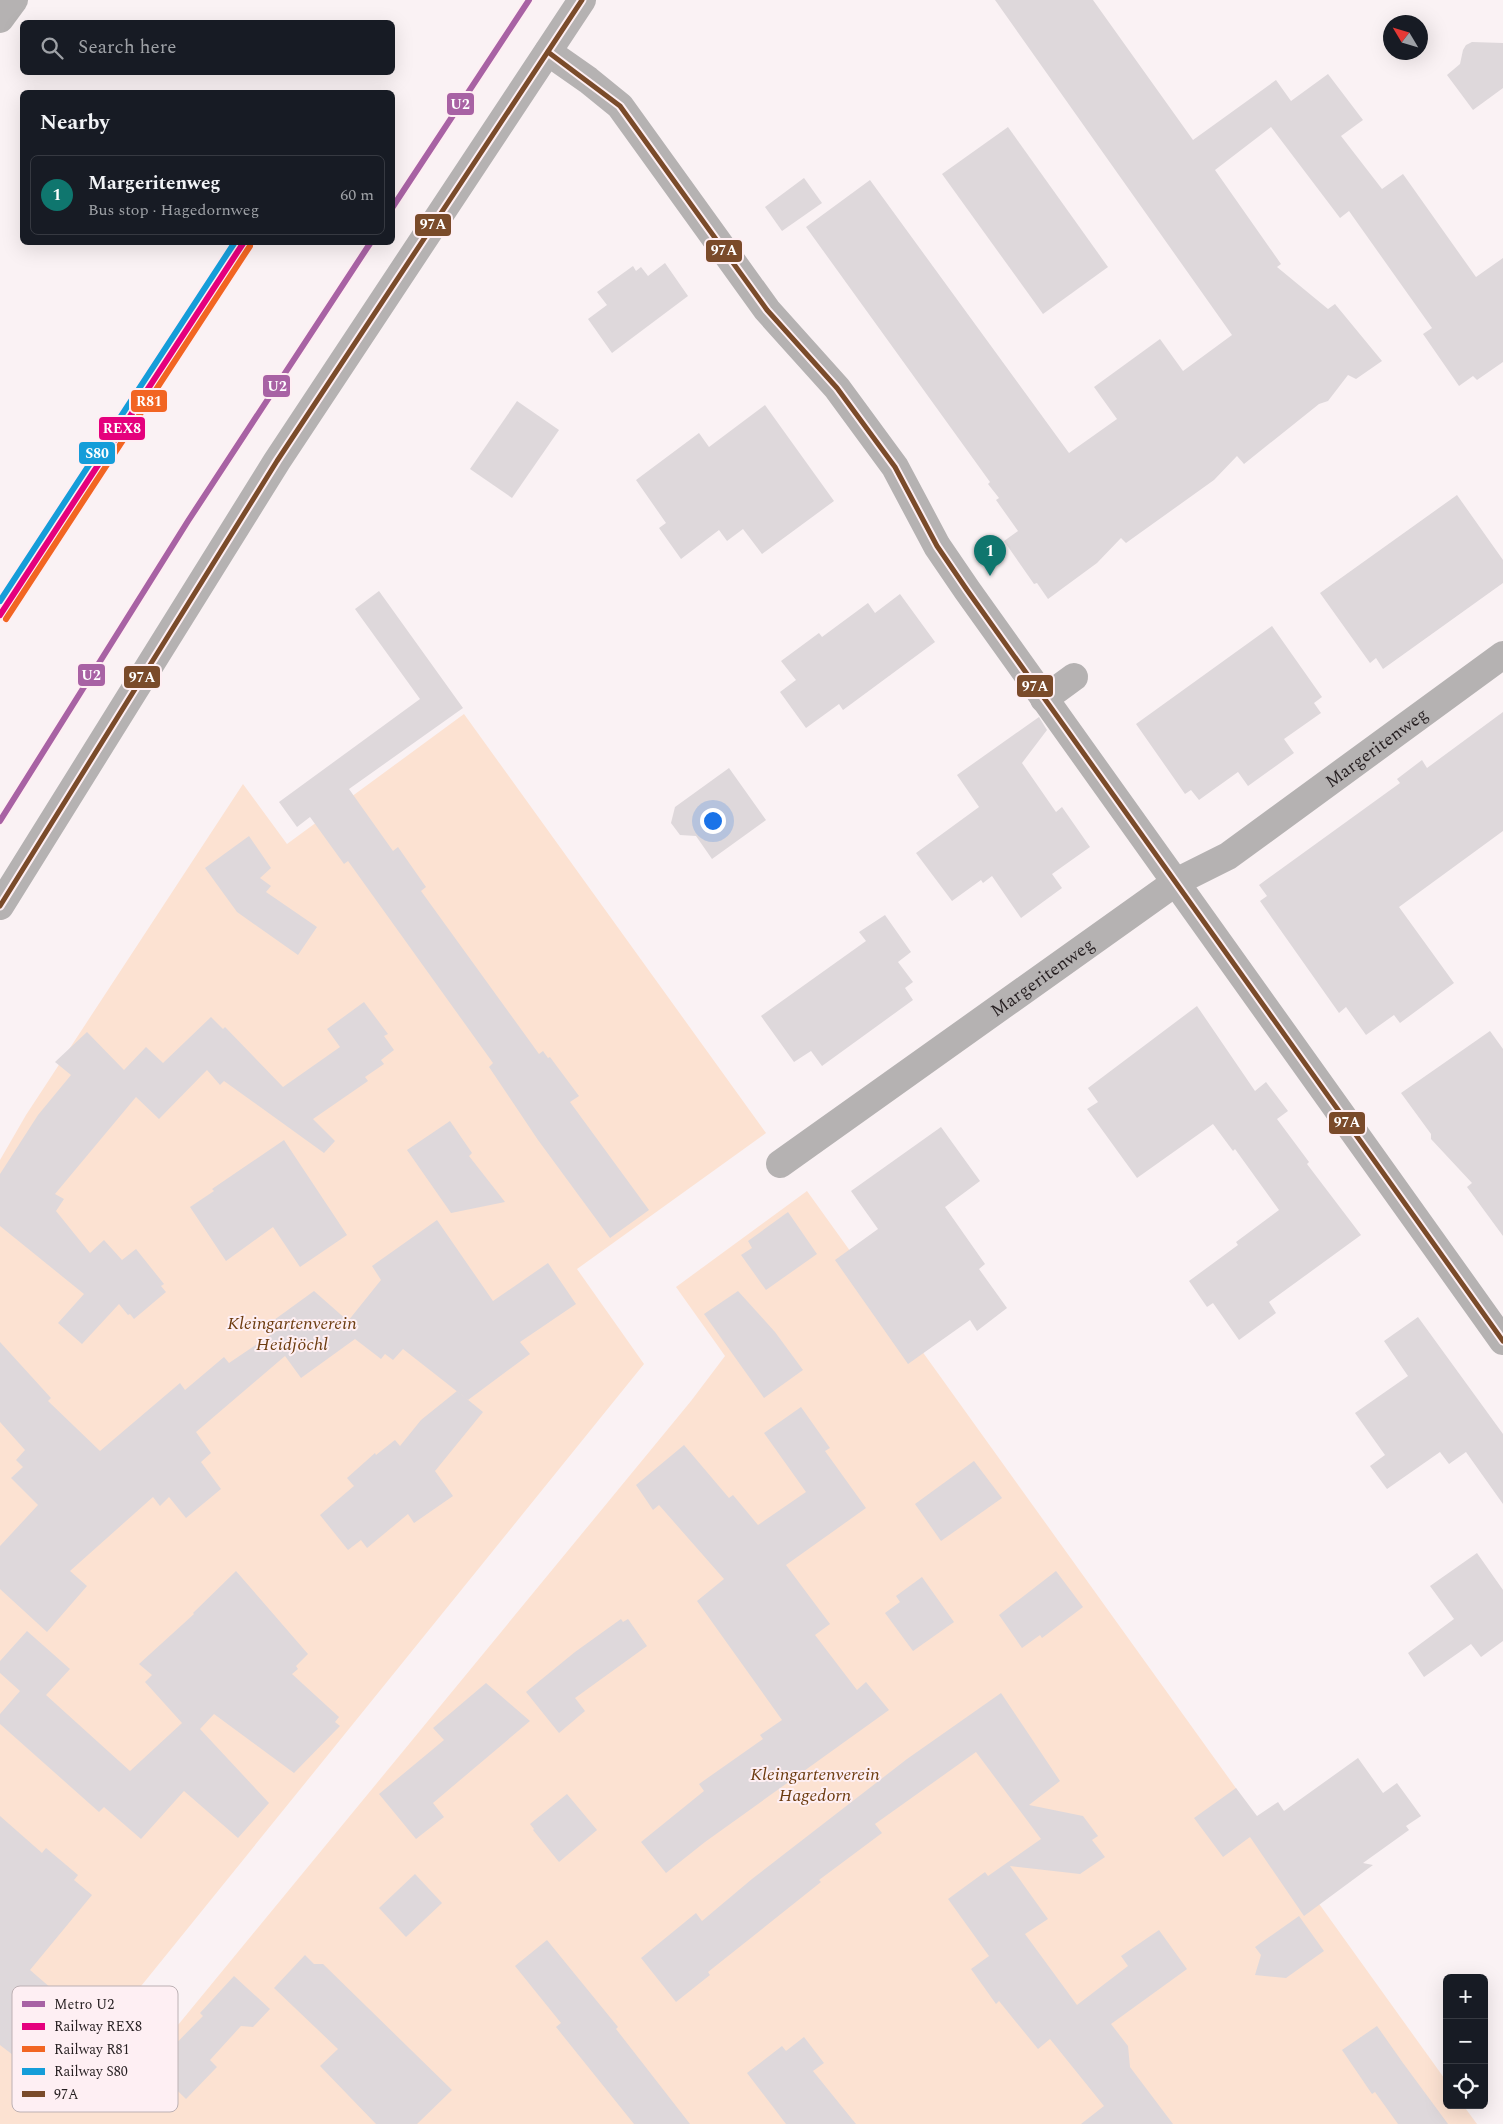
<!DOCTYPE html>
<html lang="en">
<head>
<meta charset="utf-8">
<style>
	:root { --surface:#171b24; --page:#242831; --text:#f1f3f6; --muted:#9ea1a6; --line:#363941; --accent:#0f766e }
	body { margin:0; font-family:Spectral,serif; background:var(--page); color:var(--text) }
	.controls { position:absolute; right:15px; bottom:15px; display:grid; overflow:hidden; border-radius:8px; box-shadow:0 5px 20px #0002 }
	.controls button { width:45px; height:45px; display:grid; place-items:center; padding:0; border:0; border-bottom:1px solid var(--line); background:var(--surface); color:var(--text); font:25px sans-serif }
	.compass { position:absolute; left:1383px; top:15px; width:45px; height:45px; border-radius:50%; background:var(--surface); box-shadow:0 5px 20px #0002; rotate:308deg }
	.you { position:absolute; left:712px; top:820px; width:18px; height:18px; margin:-12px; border:4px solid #fff; border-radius:50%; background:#1a73e8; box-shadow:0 0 0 8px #1a73e833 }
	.badge { display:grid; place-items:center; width:32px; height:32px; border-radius:50%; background:var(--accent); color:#fff; font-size:16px; font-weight:700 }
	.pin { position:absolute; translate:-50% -41px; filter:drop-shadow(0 1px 2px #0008) }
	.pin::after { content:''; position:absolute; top:26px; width:18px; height:15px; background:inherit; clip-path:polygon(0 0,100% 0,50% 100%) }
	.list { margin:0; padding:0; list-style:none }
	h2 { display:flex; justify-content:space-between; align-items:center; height:65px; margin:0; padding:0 20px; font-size:21px }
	h2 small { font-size:16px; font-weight:400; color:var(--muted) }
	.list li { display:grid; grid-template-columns:32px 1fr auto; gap:15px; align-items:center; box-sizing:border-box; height:80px; margin:0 10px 10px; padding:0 10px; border:1px solid var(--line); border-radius:8px }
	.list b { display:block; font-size:19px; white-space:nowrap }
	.list p { margin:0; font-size:16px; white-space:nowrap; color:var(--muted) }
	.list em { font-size:16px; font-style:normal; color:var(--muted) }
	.icon { flex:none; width:28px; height:28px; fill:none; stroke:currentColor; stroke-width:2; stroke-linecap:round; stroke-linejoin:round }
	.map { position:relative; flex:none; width:1503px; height:2124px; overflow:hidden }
	.search { position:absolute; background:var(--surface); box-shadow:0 5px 20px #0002; left:20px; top:20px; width:375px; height:55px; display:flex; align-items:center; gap:12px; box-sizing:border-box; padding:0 18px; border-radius:8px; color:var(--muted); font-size:19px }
	.panel { position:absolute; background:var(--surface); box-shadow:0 5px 20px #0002; left:20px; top:90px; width:375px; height:155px; border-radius:8px }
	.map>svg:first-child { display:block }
	.green { fill:#fce2d2 }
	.building { fill:#ded8db }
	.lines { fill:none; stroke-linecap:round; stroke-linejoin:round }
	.minor { stroke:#b5b2b2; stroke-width:28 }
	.bus-1-casing { stroke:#feeff3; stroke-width:9 }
	.bus-1 { stroke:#7a4b2a; stroke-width:5 }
	.rail-1-casing { stroke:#feeff3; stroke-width:10 }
	.rail-2-casing { stroke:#feeff3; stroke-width:10 }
	.rail-3-casing { stroke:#feeff3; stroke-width:10 }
	.rail-1 { stroke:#e5007d; stroke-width:6 }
	.rail-2 { stroke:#f26522; stroke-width:6 }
	.rail-3 { stroke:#159dd9; stroke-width:6 }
	.metro-1-casing { stroke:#feeff3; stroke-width:10 }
	.metro-1 { stroke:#a862a4; stroke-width:6 }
	.labels { text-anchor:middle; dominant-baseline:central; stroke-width:4; stroke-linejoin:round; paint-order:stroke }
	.street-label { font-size:18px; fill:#261f21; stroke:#feeff3 }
	.park-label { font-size:18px; font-style:italic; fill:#6d3c10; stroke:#feeff3 }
	.key { fill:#feeff3; stroke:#bdb1b4; stroke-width:1 }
	.key-label { font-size:14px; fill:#261f21 }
	.line-badge { stroke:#feeff3; stroke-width:2 }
	.badge-label { font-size:14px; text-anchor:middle; font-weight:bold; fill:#fff }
</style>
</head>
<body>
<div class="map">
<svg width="1503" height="2124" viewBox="0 0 1503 2124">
	<rect width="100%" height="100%" fill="#faf2f4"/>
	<!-- green -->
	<polygon class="green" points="464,714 766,1133 577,1269 644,1364 112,2022 100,2032 141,2070 691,1401 725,1356 676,1287 807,1191 1447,2082 1447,2105 1463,2105 1477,2124 0,2124 0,1160 26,1115 243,784 287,844"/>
	<!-- building -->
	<g class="building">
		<polygon points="995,0 1093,0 1193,140 1276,80 1291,101 1328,74 1363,120 1341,136 1382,189 1403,174 1476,277 1503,258 1503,362 1477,380 1473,376 1459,386 1423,334 1432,328 1349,211 1340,218 1271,127 1215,170 1281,264 1277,267 1328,309 1335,304 1382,361 1356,379 1348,375 1328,401 1319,404 1244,464 1237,456 1214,480 1126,543 1121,538 1097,563 1048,599 1037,583 1034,584 1004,541 1018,531 996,500 999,498 988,484 990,482 806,227 870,180 1069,453 1117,419 1094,387 1160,339 1183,371 1232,335"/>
		<polygon points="1472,42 1503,43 1503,88 1473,110 1447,75 1460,64 1463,50 1466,45"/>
		<polygon points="1008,127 1108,267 1043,314 942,174"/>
		<polygon points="804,178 822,203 782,231 765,207"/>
		<polygon points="665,263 688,296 612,353 588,319 607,305 597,292 633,266 636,271 641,267 648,276"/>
		<polygon points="517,401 559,430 512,498 470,469"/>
		<polygon points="765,405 834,501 762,554 743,529 727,541 719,530 681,559 659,528 666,523 636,480 699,433 709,447"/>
		<polygon points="1457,495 1503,560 1503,583 1383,669 1376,658 1370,663 1320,593"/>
		<polygon points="379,591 463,708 349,789 393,851 398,847 426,887 421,891 539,1054 543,1051 548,1058 550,1057 579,1096 570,1102 649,1210 610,1238 538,1140 489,1067 493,1063 348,861 344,864 310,817 297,827 279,802 420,699 355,609"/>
		<polygon points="900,594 935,642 843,710 839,704 806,728 780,692 796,680 781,661 819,633 822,637 868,603 875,613"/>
		<polygon points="1272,626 1322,697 1314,703 1321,713 1284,739 1294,753 1248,786 1238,772 1199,800 1191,790 1185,794 1136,724"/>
		<polygon points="1503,712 1503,831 1399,907 1454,983 1400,1023 1394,1015 1366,1035 1346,1007 1339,1013 1260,901 1267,896 1259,885 1400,783 1397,779 1422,760 1427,768"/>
		<polygon points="1039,717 1047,730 1022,763 1056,812 1062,807 1090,847 1052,874 1062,888 1021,918 992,876 983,883 981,880 952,901 916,853 979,807 957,775"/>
		<polygon points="729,768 766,820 712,859 696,836 680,835 671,823 675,807"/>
		<polygon points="249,836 271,868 260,878 271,886 266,892 317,927 298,955 237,912 205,868"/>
		<polygon points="885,915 911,952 898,962 913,982 905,988 913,1000 822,1066 811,1051 794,1062 761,1016 866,941 859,932"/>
		<polygon points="364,1002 388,1034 384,1036 394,1050 381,1060 384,1064 365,1077 368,1081 313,1119 335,1141 324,1153 224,1081 220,1085 207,1070 159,1119 136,1097 55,1194 64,1199 56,1211 90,1253 104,1240 122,1260 136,1249 164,1284 161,1286 166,1292 134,1319 130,1314 128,1315 119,1304 82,1344 58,1323 84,1294 0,1226 0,1174 38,1115 71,1075 55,1062 87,1032 124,1070 146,1047 163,1063 211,1017 223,1029 225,1027 283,1087 340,1047 327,1029"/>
		<polygon points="1197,1006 1255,1091 1266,1082 1288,1111 1277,1119 1309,1162 1307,1164 1361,1235 1269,1302 1276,1313 1239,1340 1213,1303 1207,1307 1189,1281 1238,1245 1236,1242 1279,1210 1235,1149 1233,1151 1213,1124 1137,1178 1087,1109 1098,1102 1088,1088"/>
		<polygon points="1490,1031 1503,1049 1503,1236 1467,1187 1472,1183 1431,1139 1431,1134 1401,1093"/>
		<polygon points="450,1121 472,1153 469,1156 505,1202 451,1213 407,1150"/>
		<polygon points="941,1127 980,1181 945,1207 985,1264 979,1269 1007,1308 977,1331 970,1320 908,1364 835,1260 878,1229 851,1191"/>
		<polygon points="284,1140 347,1235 300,1267 273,1227 226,1261 190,1207 214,1191 212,1189"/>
		<polygon points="788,1212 817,1254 766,1290 741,1255 752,1248 748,1241"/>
		<polygon points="437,1220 493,1301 548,1263 576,1304 520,1342 530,1354 468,1400 403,1349 393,1360 385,1354 381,1359 355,1339 301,1378 285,1356 196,1432 211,1453 201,1462 221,1489 186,1518 169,1497 160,1506 153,1497 70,1571 87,1586 47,1632 0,1589 0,1546 38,1505 11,1478 23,1467 16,1460 25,1450 0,1422 0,1342 51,1398 48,1401 100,1451 180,1383 185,1390 224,1357 229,1363 281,1328 274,1320 314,1291 348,1321 381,1280 372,1266"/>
		<polygon points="738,1291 775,1332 803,1370 764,1398 704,1314"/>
		<polygon points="1418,1317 1503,1434 1503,1504 1466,1452 1449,1464 1440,1452 1387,1489 1370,1466 1385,1455 1355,1413 1408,1376 1384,1341"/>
		<polygon points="457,1391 483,1412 435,1471 453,1496 414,1523 408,1514 367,1548 361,1540 348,1550 320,1515 354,1486 347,1478 375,1453 376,1455 395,1440 400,1446 421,1420"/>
		<polygon points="801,1407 830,1448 825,1451 866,1508 786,1565 830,1624 815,1635 857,1690 866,1682 889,1710 705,1842 666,1873 641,1842 704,1791 699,1784 763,1739 760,1735 782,1720 697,1601 724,1579 659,1505 653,1510 636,1485 684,1445 729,1498 733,1495 758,1525 806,1492 764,1433"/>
		<polygon points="974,1461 1002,1498 941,1541 915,1504"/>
		<polygon points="1477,1553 1503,1590 1503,1641 1481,1657 1471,1644 1424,1677 1408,1653 1454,1619 1430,1586"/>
		<polygon points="236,1571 308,1654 296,1666 298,1669 292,1674 339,1717 335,1722 340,1726 294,1773 214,1714 200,1729 269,1803 238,1838 184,1791 141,1839 104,1807 99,1812 0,1724 0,1714 20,1691 0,1673 0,1661 27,1631 70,1669 46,1695 130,1771 182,1723 145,1682 152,1675 139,1664 194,1614 193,1613"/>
		<polygon points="1056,1571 1083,1607 1042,1638 1040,1635 1022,1648 999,1615"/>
		<polygon points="922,1577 954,1622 913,1651 885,1613 900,1602 896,1596"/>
		<polygon points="621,1619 623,1622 628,1619 647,1646 575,1698 585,1711 559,1733 526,1692 575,1652"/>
		<polygon points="486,1683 530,1721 433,1803 444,1817 416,1839 379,1794 444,1740 433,1728"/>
		<polygon points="1001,1693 1060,1781 1029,1805 1083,1816 1098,1836 1092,1840 1105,1857 1080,1874 1010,1866 1048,1919 1025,1934 1077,2005 1128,1966 1121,1956 1159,1930 1187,1969 1111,2024 1128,2046 1130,2067 1173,2124 1081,2124 1104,2106 1050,2039 1038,2049 999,2001 996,2004 971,1969 989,1956 948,1899 985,1872 988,1876 1041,1839 976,1752 875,1824 882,1833 819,1880 821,1882 708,1972 710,1975 676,2002 641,1958 696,1913 702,1921 752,1879 907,1759"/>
		<polygon points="1358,1758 1383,1793 1397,1783 1421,1816 1406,1826 1409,1830 1363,1863 1373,1865 1304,1916 1250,1837 1223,1857 1194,1818 1236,1788 1257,1816 1278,1802 1284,1811"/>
		<polygon points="567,1794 597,1830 559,1862 533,1830 534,1829 530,1824"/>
		<polygon points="0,1816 42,1853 46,1848 78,1875 74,1880 92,1895 30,1970 59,1995 50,2006 78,2030 39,2075 0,2045"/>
		<polygon points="415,1874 442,1903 406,1937 379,1908"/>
		<polygon points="1299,1916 1324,1951 1286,1978 1255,1975 1261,1955 1255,1947"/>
		<polygon points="547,1940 618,2027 616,2029 690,2124 634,2124 556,2027 561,2023 515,1966"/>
		<polygon points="305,1955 314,1964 323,1964 452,2090 417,2124 376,2124 320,2066 338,2049 274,1988"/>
		<polygon points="234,1976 270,2009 253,2027 241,2026 210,2060 217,2067 186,2099 153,2067 203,2016 200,2013"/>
		<polygon points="1377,2026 1403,2063 1448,2124 1398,2124 1375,2092 1372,2094 1342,2050"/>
		<polygon points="804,2037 824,2063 813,2071 856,2124 786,2124 747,2073 782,2046 786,2051"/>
	</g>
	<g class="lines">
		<!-- minor -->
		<g class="minor">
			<polyline points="0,19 14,0"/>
			<polyline points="548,52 588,80 620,106 767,310 837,388 895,467 937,546 967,590 1503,1341"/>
			<polyline points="1044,699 1074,677"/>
			<polyline points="0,906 277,461 582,0"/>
			<path id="s1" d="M780,1164L1176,882L1228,856L1503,655"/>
		</g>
		<defs>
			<g id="bus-1">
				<polyline points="548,52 620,106 767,310 837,388 895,467 937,546 967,590 1503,1341"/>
				<polyline points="0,906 277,461 582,0"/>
			</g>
		</defs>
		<!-- bus-1 casing -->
		<use href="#bus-1" class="bus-1-casing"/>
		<!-- bus-1 -->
		<use href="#bus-1" class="bus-1"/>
		<defs>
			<polyline id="rail-1" points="0,615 244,242"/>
			<polyline id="rail-2" points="6,619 250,246"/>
			<polyline id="rail-3" points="0,601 235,242"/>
		</defs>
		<!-- rail-1 casing -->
		<use href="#rail-1" class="rail-1-casing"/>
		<!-- rail-2 casing -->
		<use href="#rail-2" class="rail-2-casing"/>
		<!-- rail-3 casing -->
		<use href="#rail-3" class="rail-3-casing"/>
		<!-- rail-1 -->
		<use href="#rail-1" class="rail-1"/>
		<!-- rail-2 -->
		<use href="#rail-2" class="rail-2"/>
		<!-- rail-3 -->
		<use href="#rail-3" class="rail-3"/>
		<defs>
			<g id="metro-1">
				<polyline points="392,208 529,0"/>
				<polyline points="0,821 188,521 371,242"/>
			</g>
		</defs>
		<!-- metro-1 casing -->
		<use href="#metro-1" class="metro-1-casing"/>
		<!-- metro-1 -->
		<use href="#metro-1" class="metro-1"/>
	</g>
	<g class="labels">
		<!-- street labels -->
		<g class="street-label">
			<text stroke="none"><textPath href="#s1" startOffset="728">Margeritenweg</textPath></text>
			<text stroke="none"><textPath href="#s1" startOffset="322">Margeritenweg</textPath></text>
		</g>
		<!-- park labels -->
		<g class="park-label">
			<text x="292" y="1323">Kleingartenverein<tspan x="292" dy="21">Heidjöchl</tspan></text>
			<text x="815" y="1774">Kleingartenverein<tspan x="815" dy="21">Hagedorn</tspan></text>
		</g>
	</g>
	<!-- legend -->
	<rect x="12" y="1986" width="166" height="126" rx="8" class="key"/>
	<rect x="22" y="2001" width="23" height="6" fill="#a862a4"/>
	<rect x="22" y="2023" width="23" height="7" fill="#e5007d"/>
	<rect x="22" y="2046" width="23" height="6" fill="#f26522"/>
	<rect x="22" y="2068" width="23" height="7" fill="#159dd9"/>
	<rect x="22" y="2091" width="23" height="6" fill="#7a4b2a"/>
	<g class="key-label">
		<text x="54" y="2009">Metro U2</text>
		<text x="54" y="2031">Railway REX8</text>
		<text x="54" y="2054">Railway R81</text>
		<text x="54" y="2076">Railway S80</text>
		<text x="54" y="2099">97A</text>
	</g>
	<g class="line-badge">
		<rect x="446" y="92" width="29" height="24" rx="5" fill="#a862a4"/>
		<rect x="414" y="213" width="38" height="24" rx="5" fill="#7a4b2a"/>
		<rect x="705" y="239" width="38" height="24" rx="5" fill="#7a4b2a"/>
		<rect x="262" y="374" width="29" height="24" rx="5" fill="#a862a4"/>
		<rect x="130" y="389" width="38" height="24" rx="5" fill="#f26522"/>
		<rect x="98" y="416" width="48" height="25" rx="5" fill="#e5007d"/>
		<rect x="78" y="441" width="38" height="24" rx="5" fill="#159dd9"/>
		<rect x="77" y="663" width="29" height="24" rx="5" fill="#a862a4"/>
		<rect x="123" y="665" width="38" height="24" rx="5" fill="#7a4b2a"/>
		<rect x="1016" y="674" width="38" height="24" rx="5" fill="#7a4b2a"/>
		<rect x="1328" y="1111" width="38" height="24" rx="5" fill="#7a4b2a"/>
	</g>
	<g class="badge-label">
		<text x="460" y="109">U2</text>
		<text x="433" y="229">97A</text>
		<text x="724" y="255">97A</text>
		<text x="277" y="391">U2</text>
		<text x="149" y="406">R81</text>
		<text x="122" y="433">REX8</text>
		<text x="97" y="458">S80</text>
		<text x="91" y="680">U2</text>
		<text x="142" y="682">97A</text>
		<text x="1035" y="691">97A</text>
		<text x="1347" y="1127">97A</text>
	</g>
</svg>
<div class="controls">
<button>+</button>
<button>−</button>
<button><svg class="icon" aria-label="locate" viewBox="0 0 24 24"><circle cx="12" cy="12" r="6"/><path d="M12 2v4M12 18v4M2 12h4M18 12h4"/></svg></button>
</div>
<svg class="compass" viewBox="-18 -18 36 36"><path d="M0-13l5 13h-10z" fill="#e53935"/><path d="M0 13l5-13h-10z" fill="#9ea1a6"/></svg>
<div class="you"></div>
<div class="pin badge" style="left:990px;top:576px">1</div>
<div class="search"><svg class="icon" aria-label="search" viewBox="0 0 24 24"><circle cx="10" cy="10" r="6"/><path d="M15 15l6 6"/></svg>Search here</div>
<section class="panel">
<h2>Nearby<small></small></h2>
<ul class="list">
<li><span class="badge">1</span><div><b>Margeritenweg</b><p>Bus stop · Hagedornweg</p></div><em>60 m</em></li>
</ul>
</section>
</div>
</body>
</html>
